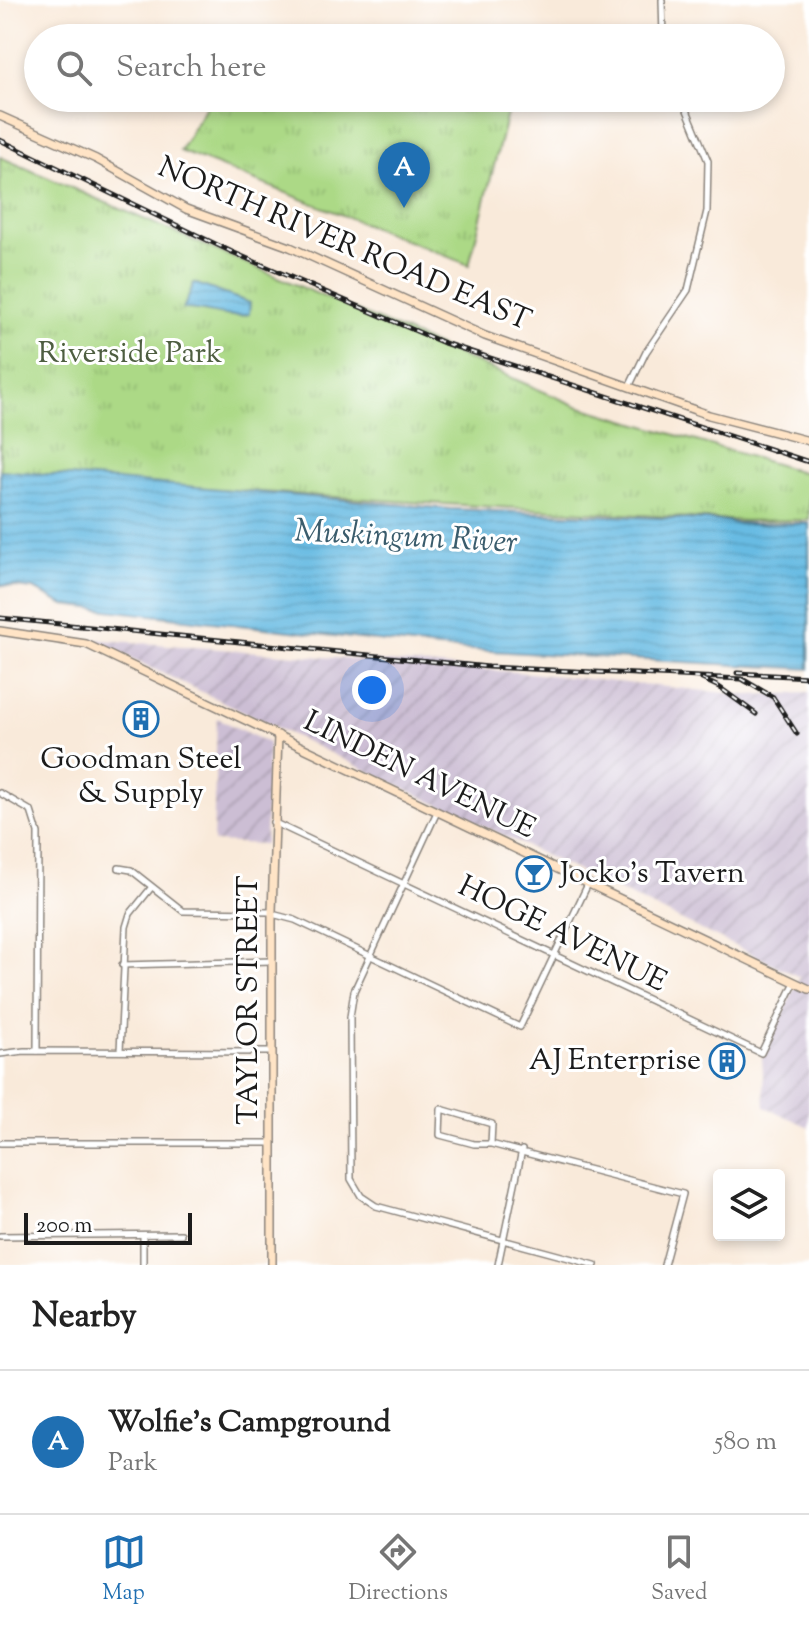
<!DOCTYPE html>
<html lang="en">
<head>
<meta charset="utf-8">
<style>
	:root { --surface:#fff; --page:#f6f6f6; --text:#222; --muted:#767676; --line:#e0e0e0; --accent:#1f6fb2 }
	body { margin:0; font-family:"Sorts Mill Goudy",serif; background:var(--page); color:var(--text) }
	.controls { position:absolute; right:24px; bottom:24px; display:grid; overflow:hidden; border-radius:8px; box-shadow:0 4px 12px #0003 }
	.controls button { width:72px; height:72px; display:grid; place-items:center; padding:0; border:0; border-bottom:2px solid var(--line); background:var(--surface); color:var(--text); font:40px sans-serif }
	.scale { position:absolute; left:24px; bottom:20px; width:168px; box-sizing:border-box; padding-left:8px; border:4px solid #1c1c1c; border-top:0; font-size:22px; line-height:28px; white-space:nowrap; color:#1c1c1c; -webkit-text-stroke:6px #fff; paint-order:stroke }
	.you { position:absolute; left:372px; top:690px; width:28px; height:28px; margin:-20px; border:6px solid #fff; border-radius:50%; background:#1a73e8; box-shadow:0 0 0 12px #1a73e833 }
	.badge { display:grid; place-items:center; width:52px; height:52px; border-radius:50%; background:var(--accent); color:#fff; font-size:26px; font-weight:700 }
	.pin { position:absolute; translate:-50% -66px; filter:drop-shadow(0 2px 4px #0008) }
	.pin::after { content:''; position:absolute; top:42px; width:28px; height:24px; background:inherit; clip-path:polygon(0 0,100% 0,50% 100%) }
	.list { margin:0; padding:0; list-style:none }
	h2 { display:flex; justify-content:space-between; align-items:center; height:104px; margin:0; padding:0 32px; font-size:34px }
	h2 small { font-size:26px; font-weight:400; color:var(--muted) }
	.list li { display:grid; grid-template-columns:52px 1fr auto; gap:24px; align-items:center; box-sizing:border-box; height:144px; padding:0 32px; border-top:2px solid var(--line) }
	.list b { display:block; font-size:30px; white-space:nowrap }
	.list p { margin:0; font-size:26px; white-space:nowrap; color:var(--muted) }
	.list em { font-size:26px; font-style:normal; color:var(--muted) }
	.icon { flex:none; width:44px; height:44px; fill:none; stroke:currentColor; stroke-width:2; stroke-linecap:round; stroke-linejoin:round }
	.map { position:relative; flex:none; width:809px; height:1265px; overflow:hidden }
	.search { position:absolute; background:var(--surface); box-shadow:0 4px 12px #0003; left:24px; right:24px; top:24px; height:88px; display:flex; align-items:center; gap:20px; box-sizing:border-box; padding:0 28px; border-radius:44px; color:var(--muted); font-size:30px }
	.sheet { height:248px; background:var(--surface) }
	nav { display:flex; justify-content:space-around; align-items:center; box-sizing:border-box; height:112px; border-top:2px solid var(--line); background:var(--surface); font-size:22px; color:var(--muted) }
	nav a { display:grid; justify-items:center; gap:4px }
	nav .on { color:var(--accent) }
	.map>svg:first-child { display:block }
	.industrial { fill:url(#industrial-furrows) }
	.park { fill:url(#park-tufts); stroke:#647a51; stroke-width:2 }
	.water { fill:url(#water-rules); stroke:#426c80; stroke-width:2 }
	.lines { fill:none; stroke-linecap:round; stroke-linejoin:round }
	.street-casing { stroke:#8a837b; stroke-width:8 }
	.secondary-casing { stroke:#8a837b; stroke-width:10 }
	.street { stroke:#fff; stroke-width:5 }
	.secondary { stroke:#ffe4c6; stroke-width:7 }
	.rail-casing { stroke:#1c1c1c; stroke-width:5 }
	.rail { stroke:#fff; stroke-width:2; stroke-dasharray:6; stroke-linecap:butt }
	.labels { text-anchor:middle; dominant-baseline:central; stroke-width:6; stroke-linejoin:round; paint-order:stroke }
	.street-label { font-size:30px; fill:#1c1c1c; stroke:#fff }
	.park-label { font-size:30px; fill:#4e5e41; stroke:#fff }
	.poi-label { font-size:30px; fill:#1c1c1c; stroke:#fff }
	.water-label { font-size:32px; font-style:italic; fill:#3a5c6c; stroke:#fff }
</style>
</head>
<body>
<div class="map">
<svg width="809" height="1265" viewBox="0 0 809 1265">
	<defs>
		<pattern id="industrial-furrows" width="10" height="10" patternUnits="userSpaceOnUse" patternTransform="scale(2)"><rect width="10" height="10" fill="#ccbed4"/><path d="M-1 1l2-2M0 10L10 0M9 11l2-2" fill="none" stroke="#afa3b5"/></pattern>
		<pattern id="park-tufts" width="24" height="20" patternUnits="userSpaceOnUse" patternTransform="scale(2)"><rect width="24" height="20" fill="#acd986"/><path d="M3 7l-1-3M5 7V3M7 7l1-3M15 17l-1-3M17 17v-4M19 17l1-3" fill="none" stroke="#93ba73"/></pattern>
		<pattern id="water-rules" width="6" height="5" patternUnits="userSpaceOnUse" patternTransform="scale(2)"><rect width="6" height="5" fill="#67bbe3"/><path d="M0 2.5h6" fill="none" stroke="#59a0c2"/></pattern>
	</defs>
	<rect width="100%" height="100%" fill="#fff"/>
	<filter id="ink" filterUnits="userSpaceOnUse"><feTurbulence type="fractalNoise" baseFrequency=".0125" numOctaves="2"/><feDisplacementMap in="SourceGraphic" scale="16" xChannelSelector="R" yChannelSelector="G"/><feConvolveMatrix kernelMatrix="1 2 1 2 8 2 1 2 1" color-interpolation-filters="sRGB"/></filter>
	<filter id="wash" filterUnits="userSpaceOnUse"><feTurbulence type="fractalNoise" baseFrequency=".006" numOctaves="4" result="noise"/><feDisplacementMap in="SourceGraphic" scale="32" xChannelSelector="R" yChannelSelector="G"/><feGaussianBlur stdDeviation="1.8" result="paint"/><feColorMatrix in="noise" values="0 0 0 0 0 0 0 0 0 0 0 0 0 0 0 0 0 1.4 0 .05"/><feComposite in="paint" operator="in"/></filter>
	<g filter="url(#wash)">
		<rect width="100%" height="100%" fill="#f9eada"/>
		<!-- industrial -->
		<g class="industrial">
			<polygon points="91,639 528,673 746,695 809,693 809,1127 765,1107 762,1058 800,977"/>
			<polygon points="217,718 268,743 265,844 213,842"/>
		</g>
		<!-- park -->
		<g class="park">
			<polygon points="211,98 511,98 469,265 180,151"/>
			<polygon points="0,157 577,406 809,474 809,520 745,521 409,502 127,483 0,470"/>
		</g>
		<!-- water -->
		<g class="water">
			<path d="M194,283L250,303L249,314C226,321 207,308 183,309Z"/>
			<path d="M0,470L450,509L727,521C738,527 791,522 809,523V669L439,648L64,605L34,589L0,585Z"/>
		</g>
	</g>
	<g filter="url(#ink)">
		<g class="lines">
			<defs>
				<g id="street">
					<polyline points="662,0 663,38"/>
					<polyline points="630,385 646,352 688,290 707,211 708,161 682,98"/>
					<polyline points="0,793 31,811 38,833 37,1051"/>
					<polyline points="437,812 354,991 350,1017 351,1179 361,1196 376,1206 595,1265"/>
					<polyline points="273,822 761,1053 795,982"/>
					<polyline points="119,868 131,870 183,911 272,912"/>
					<polyline points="272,914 295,920 520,1027 588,884"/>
					<polyline points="122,965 272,961"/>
					<polyline points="120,1051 126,927 130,914 151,888"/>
					<polyline points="0,1054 24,1051 271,1052"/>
					<polyline points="0,1143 272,1143"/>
					<polyline points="491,1144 474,1144 440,1135 441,1109 492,1124 491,1144 683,1194 664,1265"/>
					<polyline points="143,1235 143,1265"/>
					<polyline points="0,1236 181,1234"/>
					<polyline points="498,1265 522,1150"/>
				</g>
				<g id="secondary">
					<polyline points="0,116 96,159 186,209 290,247 485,336 709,415 809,441"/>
					<polyline points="0,631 86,644 809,989"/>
					<polyline points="272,1265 272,912 278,735"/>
				</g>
			</defs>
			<!-- street casing -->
			<use href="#street" class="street-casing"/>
			<!-- secondary casing -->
			<use href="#secondary" class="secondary-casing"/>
			<!-- street -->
			<use href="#street" class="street"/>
			<!-- secondary -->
			<use href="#secondary" class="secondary"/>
			<defs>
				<g id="rail">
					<polyline points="0,140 232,252 444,343 809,462"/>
					<polyline points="0,618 488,667 742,679 773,697 797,734"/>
					<polyline points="737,673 809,677"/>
					<polyline points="702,679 719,687 756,714"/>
				</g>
			</defs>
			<!-- rail casing -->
			<use href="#rail" class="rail-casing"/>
			<!-- rail -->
			<use href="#rail" class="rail"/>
		</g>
	</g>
	<!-- icons -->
	<defs>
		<symbol id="building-ring" viewBox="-11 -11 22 22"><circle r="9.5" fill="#fff" stroke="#1f6fb2" stroke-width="1.5"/><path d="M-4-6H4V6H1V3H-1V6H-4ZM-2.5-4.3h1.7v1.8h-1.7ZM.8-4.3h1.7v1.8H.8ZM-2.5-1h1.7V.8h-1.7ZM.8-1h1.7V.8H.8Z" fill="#1f6fb2"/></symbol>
		<symbol id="bar-ring" viewBox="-11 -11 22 22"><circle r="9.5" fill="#fff" stroke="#1f6fb2" stroke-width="1.5"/><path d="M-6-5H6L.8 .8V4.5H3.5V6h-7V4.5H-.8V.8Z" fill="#1f6fb2"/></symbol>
	</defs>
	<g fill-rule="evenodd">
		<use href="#building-ring" x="121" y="699" width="40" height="40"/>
		<use href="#bar-ring" x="514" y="854" width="40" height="40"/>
		<use href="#building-ring" x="707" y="1041" width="40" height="40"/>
	</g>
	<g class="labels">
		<!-- street labels -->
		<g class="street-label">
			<text transform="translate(344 245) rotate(23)">NORTH RIVER ROAD EAST</text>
			<text transform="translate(419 776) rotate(26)">LINDEN AVENUE</text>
			<text transform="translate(562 935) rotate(26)">HOGE AVENUE</text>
			<text transform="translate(249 1000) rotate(-90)">TAYLOR STREET</text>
		</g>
		<!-- park labels -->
		<g class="park-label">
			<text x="130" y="354">Riverside Park</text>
		</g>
		<!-- poi labels -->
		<g class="poi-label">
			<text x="141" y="760">Goodman Steel<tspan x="141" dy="34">&amp; Supply</tspan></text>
			<text x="560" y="874" text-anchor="start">Jocko's Tavern</text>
			<text x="701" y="1061" text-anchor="end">AJ Enterprise</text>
		</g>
		<!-- water labels -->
		<g class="water-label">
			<text transform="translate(406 538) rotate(3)">Muskingum River</text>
		</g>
	</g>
</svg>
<div class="controls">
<button><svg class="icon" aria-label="layers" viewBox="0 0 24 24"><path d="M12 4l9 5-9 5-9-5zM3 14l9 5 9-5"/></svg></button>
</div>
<div class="scale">200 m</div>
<div class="you"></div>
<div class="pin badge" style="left:404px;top:208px">A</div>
<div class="search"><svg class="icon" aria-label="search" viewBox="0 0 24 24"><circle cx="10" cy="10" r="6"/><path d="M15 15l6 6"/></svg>Search here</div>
</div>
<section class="sheet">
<h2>Nearby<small></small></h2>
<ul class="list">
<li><span class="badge">A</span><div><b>Wolfie's Campground</b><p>Park</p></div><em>580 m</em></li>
</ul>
</section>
<nav>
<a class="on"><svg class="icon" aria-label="map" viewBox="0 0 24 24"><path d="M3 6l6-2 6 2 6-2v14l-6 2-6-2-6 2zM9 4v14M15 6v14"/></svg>Map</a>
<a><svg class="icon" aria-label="directions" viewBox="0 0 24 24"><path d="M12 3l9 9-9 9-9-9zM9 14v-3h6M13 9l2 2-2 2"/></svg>Directions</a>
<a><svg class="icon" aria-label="saved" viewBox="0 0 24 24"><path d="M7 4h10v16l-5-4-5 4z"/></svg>Saved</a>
</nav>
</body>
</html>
